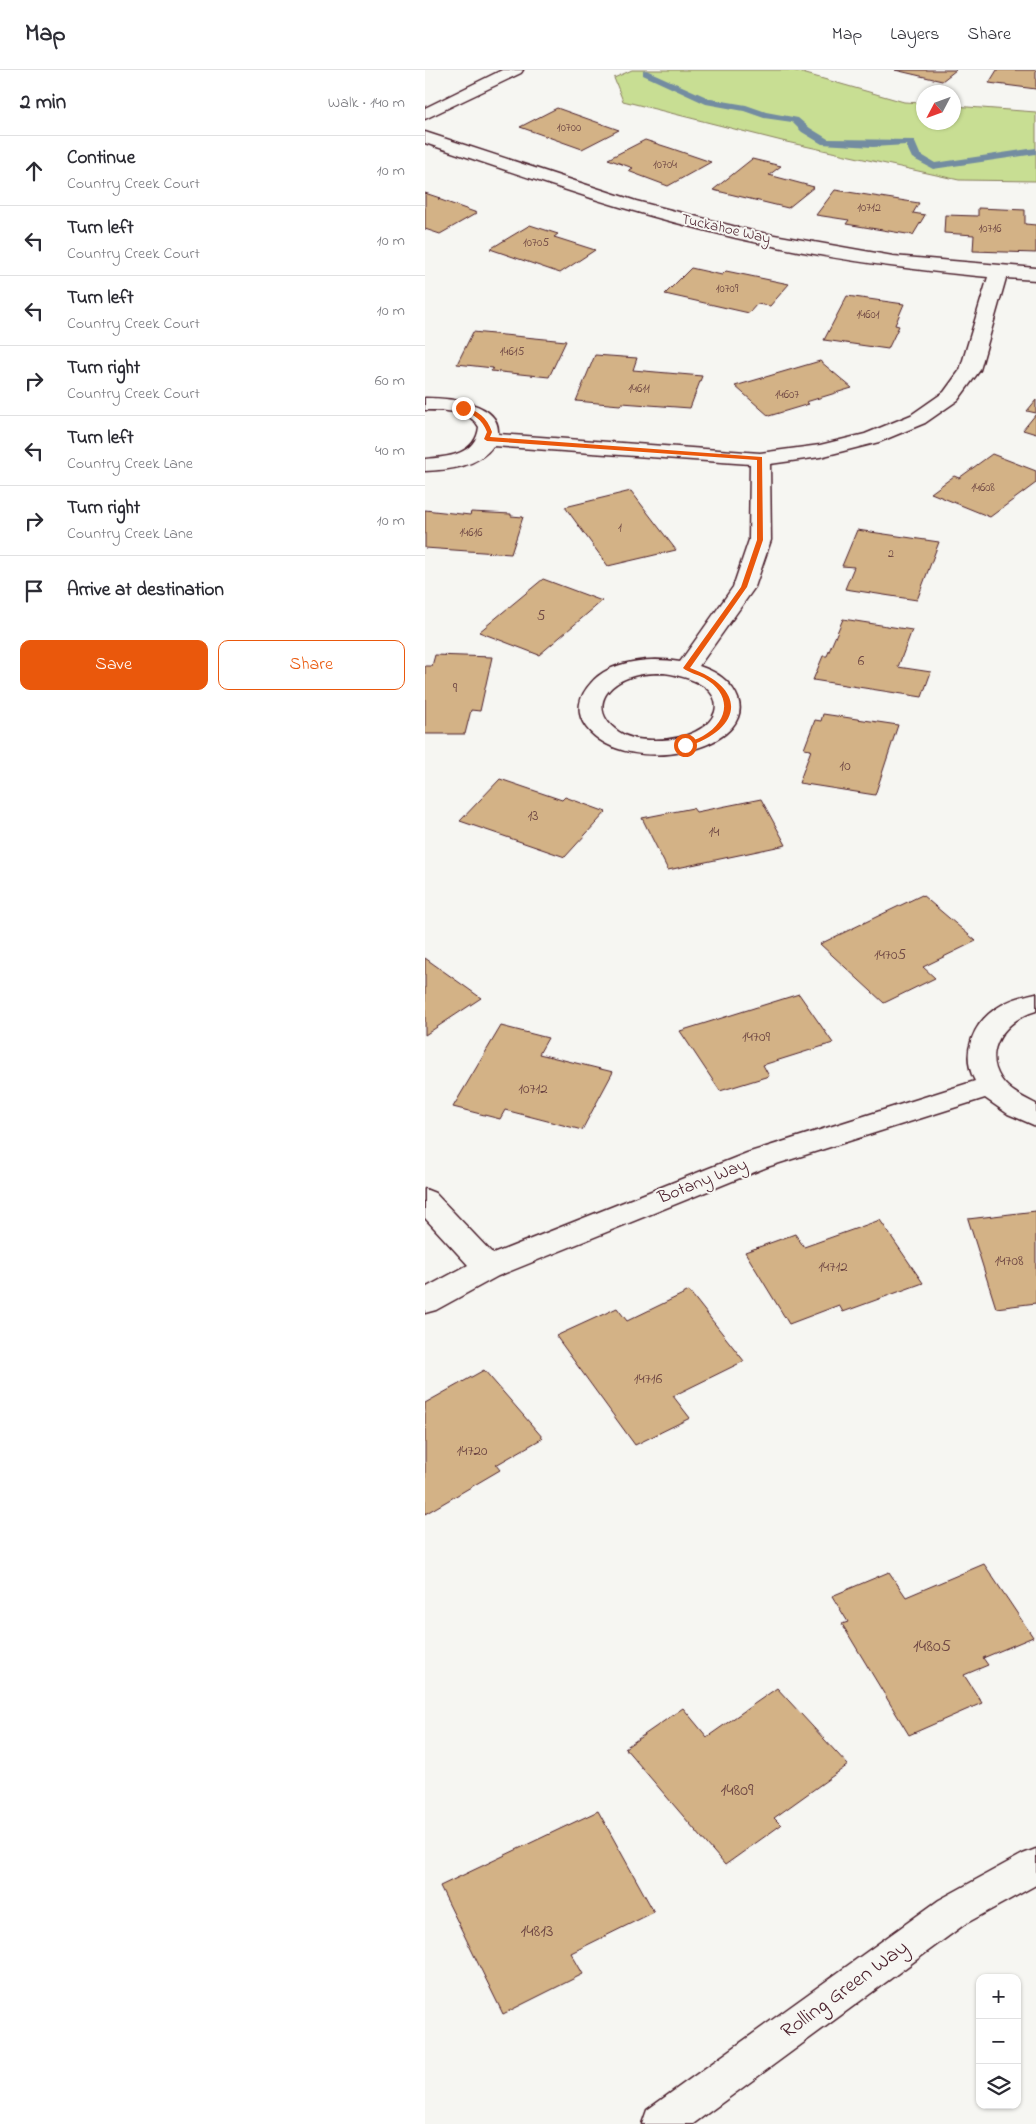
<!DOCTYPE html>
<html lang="en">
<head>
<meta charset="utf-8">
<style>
	:root { --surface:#fff; --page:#f2f2f3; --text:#2b2b33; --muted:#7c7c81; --line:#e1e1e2; --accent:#ea580c }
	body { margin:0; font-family:"Indie Flower",sans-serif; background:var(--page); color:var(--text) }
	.controls { position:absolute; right:15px; bottom:15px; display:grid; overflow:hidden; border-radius:10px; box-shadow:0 1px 4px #0004 }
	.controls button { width:45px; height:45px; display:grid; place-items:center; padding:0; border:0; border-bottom:1px solid var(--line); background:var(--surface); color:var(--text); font:25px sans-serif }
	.compass { position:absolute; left:491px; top:15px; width:45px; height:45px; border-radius:50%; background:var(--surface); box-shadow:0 1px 4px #0004; rotate:229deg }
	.stop { position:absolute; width:15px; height:15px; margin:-11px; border:4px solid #ea580c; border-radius:50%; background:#fff }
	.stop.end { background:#ea580c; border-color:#fff; box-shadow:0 1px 5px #0008 }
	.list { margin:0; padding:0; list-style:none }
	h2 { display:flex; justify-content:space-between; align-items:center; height:65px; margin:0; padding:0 20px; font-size:21px }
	h2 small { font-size:16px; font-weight:400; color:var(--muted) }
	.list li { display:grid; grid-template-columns:32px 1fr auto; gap:15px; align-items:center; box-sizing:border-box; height:70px; padding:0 20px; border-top:1px solid var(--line) }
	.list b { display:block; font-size:19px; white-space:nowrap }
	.list p { margin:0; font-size:16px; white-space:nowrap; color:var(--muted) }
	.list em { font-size:16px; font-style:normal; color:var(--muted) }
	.actions { display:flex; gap:10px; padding:15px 20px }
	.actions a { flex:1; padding:11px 0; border:1px solid var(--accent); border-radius:10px; text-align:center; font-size:18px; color:var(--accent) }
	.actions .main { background:var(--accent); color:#fff }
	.icon { flex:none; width:28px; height:28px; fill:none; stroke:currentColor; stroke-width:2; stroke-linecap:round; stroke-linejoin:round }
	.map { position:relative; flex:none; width:611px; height:2054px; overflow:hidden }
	header { display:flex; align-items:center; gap:30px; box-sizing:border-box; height:70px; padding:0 25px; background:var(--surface); border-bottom:1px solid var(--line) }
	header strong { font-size:24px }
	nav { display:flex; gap:28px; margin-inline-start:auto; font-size:18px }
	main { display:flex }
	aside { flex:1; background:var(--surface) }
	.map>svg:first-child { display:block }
	.green { fill:#c8de93; stroke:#897e5f }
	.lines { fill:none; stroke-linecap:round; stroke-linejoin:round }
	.stream { fill:#738ca1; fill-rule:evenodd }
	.building { fill:#d3b286; stroke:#4a1f2b }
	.minor-casing { stroke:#4a1f2b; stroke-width:3 }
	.tertiary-casing { stroke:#4a1f2b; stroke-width:3 }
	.minor { fill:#f6f6f2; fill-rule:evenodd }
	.tertiary { fill:#f6f6f2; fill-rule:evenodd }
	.route { fill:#ea580c }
	.labels { text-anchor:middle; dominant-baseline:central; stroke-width:4; stroke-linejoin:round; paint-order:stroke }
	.far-number-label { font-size:12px; fill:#6c4442 }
	.far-street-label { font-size:15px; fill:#4a1f2b; stroke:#f6f6f2 }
	.number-label { font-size:15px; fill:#6c4442 }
	.street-label { font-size:18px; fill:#4a1f2b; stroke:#f6f6f2 }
	.near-number-label { font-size:18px; fill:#6c4442 }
	.near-street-label { font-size:21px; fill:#4a1f2b; stroke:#f6f6f2 }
</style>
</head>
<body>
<header>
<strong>Map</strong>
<nav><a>Map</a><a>Layers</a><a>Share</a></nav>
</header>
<main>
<aside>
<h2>2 min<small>Walk · 140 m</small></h2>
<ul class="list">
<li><svg class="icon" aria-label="ahead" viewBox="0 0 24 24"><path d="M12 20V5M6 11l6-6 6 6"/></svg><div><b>Continue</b><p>Country Creek Court</p></div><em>10 m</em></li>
<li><svg class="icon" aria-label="left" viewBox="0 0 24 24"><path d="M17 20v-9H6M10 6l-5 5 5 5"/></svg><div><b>Turn left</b><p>Country Creek Court</p></div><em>10 m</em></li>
<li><svg class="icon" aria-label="left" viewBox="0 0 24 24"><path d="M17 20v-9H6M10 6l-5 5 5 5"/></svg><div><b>Turn left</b><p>Country Creek Court</p></div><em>10 m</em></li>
<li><svg class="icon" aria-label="right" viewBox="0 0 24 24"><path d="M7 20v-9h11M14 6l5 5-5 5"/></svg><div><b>Turn right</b><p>Country Creek Court</p></div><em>60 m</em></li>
<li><svg class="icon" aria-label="left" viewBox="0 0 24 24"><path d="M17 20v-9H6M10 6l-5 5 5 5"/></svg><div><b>Turn left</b><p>Country Creek Lane</p></div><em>40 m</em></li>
<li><svg class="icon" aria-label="right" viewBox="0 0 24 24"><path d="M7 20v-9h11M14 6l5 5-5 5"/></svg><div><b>Turn right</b><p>Country Creek Lane</p></div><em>10 m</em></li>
<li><svg class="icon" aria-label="arrive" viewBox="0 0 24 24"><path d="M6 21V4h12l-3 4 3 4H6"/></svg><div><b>Arrive at destination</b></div></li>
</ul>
<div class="actions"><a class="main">Save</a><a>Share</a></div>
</aside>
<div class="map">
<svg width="611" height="2054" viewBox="0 0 611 2054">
	<rect width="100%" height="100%" fill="#f6f6f2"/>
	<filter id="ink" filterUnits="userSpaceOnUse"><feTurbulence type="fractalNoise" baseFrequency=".02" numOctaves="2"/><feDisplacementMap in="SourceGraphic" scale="10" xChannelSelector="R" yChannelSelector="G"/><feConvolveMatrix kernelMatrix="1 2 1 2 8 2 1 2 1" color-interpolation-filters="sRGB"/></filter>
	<g filter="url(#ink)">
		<!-- green -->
		<polygon class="green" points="207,0 367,0 479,32 498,33 498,52 528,52 529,36 611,42 611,111 534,110 357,71 198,31 189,8"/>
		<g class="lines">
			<!-- stream -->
			<polygon class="stream" points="221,0 286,29 321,35 341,42 373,48 385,58 403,69 489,70 495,84 510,93 611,78 611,84 508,99 487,88 481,75 448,77 397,74 377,62 367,52 339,48 319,41 281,34 218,5 218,1"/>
		</g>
		<!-- building -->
		<g class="building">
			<polygon points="470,0 531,0 517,11"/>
			<polygon points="572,0 611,0 611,19 564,13"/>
			<polygon points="132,38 194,60 157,79 95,57"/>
			<polygon points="220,70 245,78 286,92 243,116 203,101 208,98 183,89"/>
			<polygon points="327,89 356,96 344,105 389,117 363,138 288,120"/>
			<polygon points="410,120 494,133 488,143 500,145 488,165 421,154 424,150 391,145"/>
			<polygon points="0,123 15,128 13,129 52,143 15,164 0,159"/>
			<polygon points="553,138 600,140 600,154 611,155 611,183 548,181 549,165 519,163 520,145 553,146"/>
			<polygon points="105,155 133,164 129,167 170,180 135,203 65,179"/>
			<polygon points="266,198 297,205 301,201 364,214 345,236 332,234 324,243 240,224"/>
			<polygon points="422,226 479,234 470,255 474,256 463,279 399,270"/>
			<polygon points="48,262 58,263 141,271 124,307 66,301 68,298 32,294"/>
			<polygon points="170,285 212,288 208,300 277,306 265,338 197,333 195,335 151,331"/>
			<polygon points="395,291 427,318 381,332 384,334 344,346 310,316"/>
			<polygon points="611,330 611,343 602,341"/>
			<polygon points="611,344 611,364 598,360"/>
			<polygon points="567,384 611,401 611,413 565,447 506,423 529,406 534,408"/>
			<polygon points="206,421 251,480 183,496 140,437"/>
			<polygon points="0,440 45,445 46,442 86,444 86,446 98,447 86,484 0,478"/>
			<polygon points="432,460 514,472 492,530 420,519 429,497 417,496"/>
			<polygon points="118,509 177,531 114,585 54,562"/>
			<polygon points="418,549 487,560 473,597 506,602 497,627 388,610 398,586 402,586"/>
			<polygon points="10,585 67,587 55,641 46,640 40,664 0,664 0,596 7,596"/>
			<polygon points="398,644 473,655 450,725 374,713 386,680 379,679 390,650 396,651"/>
			<polygon points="75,709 137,730 140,727 181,742 140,787 35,751"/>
			<polygon points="336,729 361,775 243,800 217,748 268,738 271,742"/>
			<polygon points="497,825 551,871 498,897 510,908 459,933 395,874"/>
			<polygon points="0,888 56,928 0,965"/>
			<polygon points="374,924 408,973 338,995 344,1006 295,1021 255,961"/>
			<polygon points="76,956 123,968 114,984 188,1002 157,1060 80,1040 75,1049 28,1037"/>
			<polygon points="611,1141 611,1233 571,1238 543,1149"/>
			<polygon points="455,1150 498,1213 418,1242 414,1235 364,1254 320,1182 370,1164 379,1177"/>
			<polygon points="264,1221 319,1291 248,1326 265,1348 210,1375 131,1266 192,1238 202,1251"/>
			<polygon points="59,1300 118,1368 71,1395 75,1400 0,1444 0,1333"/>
			<polygon points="559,1494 608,1567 558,1588 563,1595 539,1605 557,1633 484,1665 417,1554 423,1552 407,1526 464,1502 481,1527"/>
			<polygon points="352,1618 423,1695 349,1748 356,1755 300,1795 200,1678 258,1638 282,1667"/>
			<polygon points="173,1741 229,1842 146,1883 158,1904 78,1944 15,1816"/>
		</g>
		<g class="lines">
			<defs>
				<g id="minor">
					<path d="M0,62L211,131L327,161L468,186L611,198V210L581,208L555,300L533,330L500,353L454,372L395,387L345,394L346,470L330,517L274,596C289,601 299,607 308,619C347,675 204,713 161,657C150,642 154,626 166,613C185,590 227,587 255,592L308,517L324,470L325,394L68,376C53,397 24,400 0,401V389C23,387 51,385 54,357C45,340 17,340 0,340V328C23,328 76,332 73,364L335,383L395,375L440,364L486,345L519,322L535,300L563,207C465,198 369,184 275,159C182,136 91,103 0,73ZM239,603C321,614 297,672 227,670C215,670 204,669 194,662C166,643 176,617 205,607C216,603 228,603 239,603Z"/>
					<path d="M611,923V941C581,949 557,980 576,1009C584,1021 599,1028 611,1034V1056L583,1044L560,1028L342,1097L73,1206L11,1240L0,1243V1218L43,1195L0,1148V1119L10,1123L68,1184L322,1083L550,1011C535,984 548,951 575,936C586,929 598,926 611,923Z"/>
					<polygon points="611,1779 611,1815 540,1854 268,2054 217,2054 222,2040 514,1830 598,1784"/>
				</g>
				<polygon id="tertiary" points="77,0 98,0 96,3 0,49 0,38"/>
			</defs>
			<!-- minor casing -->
			<use href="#minor" class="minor-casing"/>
			<!-- tertiary casing -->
			<use href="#tertiary" class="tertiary-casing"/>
			<!-- minor -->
			<use href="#minor" class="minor"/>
			<!-- tertiary -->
			<use href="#tertiary" class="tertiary"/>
		</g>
	</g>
	<!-- route -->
	<path class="route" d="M38,336C53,341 62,347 67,362L65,367L337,387L338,470L322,517L265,598C324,619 317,660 260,677L257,675C263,671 272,670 278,666C306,650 306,623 279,608C272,604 264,603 258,598L316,517L332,470V390L62,371L59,369L62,362C57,349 49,345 36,339Z"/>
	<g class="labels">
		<!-- far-number labels -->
		<g class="far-number-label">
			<text x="144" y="58">10700</text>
			<text x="240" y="95">10704</text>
			<text x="444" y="138">10712</text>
			<text x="565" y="159">10716</text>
			<text x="111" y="173">10705</text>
			<text x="302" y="219">10709</text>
			<text x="443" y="245">14601</text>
			<text x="87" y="282">14615</text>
			<text x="214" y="319">14611</text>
			<text x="362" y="325">14607</text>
			<text x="558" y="418">14608</text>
			<text x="195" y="458">1</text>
			<text x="46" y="463">14616</text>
			<text x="466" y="484">2</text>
		</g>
		<!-- far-street labels -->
		<g class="far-street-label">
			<text transform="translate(301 159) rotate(13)">Tuckahoe Way</text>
		</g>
		<!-- number labels -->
		<g class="number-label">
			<text x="116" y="546">5</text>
			<text x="436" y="591">6</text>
			<text x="30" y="618">9</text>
			<text x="420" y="696">10</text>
			<text x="108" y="746">13</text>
			<text x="289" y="762">14</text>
			<text x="465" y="885">14705</text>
			<text x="331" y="967">14709</text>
			<text x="108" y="1019">10712</text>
			<text x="584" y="1191">14708</text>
			<text x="408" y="1197">14712</text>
			<text x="223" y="1309">14716</text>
			<text x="47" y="1381">14720</text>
		</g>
		<!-- street labels -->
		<g class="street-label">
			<text transform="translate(278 1112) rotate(-22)">Botany Way</text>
		</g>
		<!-- near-number labels -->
		<g class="near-number-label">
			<text x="507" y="1577">14805</text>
			<text x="312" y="1721">14809</text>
			<text x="112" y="1862">14813</text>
		</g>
		<!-- near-street labels -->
		<g class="near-street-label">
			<text transform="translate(420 1920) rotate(-36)">Rolling Green Way</text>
		</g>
	</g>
</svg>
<div class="controls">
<button>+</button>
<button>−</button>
<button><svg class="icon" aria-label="layers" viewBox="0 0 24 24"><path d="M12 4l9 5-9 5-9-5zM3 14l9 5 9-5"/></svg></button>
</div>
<svg class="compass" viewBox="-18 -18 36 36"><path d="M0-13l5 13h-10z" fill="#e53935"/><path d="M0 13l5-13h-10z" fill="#7c7c81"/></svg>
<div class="stop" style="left:260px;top:675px"></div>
<div class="stop end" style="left:38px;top:338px"></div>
</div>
</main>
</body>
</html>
